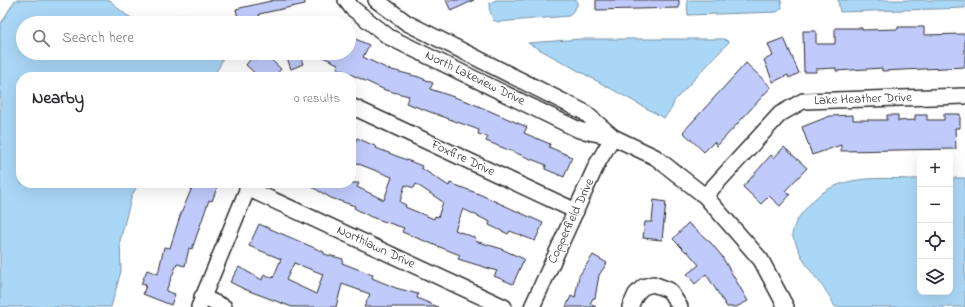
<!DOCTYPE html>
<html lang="en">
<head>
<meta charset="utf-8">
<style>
	:root { --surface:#fff; --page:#f7f7f7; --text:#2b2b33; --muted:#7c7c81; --line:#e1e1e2 }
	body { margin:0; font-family:"Indie Flower",sans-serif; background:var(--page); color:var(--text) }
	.controls { position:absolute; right:12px; bottom:12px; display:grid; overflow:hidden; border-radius:8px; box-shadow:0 4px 16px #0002 }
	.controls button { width:36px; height:36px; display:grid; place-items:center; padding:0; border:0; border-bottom:1px solid var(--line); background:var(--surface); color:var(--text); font:20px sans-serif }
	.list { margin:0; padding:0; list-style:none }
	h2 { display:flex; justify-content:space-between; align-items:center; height:52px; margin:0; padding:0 16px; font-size:17px }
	h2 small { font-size:13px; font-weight:400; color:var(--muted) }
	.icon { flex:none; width:22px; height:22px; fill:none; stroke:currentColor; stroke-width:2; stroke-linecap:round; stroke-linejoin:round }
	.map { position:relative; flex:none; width:965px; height:307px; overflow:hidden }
	.search { position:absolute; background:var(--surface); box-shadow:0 4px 16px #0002; left:16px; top:16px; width:340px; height:44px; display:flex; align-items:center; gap:10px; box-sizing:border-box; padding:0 14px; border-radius:22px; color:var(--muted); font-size:15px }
	.panel { position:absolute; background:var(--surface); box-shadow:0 4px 16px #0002; left:16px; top:72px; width:340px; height:116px; border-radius:16px }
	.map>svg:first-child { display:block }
	.water { fill:#aad7f6; stroke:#7792a5 }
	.building { fill:#c0cbfc; stroke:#2b2b2b; fill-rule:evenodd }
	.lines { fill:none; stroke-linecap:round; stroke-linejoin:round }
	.minor-casing { stroke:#2b2b2b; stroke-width:18 }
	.minor { stroke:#fff; stroke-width:15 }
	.labels { text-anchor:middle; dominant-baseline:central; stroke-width:3; stroke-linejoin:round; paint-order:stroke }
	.street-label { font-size:13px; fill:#2b2b2b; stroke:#fff }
</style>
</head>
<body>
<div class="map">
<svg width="965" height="307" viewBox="0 0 965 307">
	<rect width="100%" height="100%" fill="#fff"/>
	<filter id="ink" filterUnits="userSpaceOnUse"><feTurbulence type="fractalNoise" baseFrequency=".025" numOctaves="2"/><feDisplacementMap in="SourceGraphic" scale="8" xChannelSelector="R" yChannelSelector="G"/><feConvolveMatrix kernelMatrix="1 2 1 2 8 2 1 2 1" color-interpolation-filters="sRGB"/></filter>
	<g filter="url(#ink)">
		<!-- water -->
		<g class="water">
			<path d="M15,0H110C117,7 123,14 132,18C143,22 173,20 182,15L193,17L200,23H23V53H225L219,67L212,77H21V183H139L132,195L124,225L120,241L121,271L111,307H0V25Z"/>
			<polygon points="496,0 577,0 577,6 569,16 498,22 493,20 489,8 490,3"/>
			<polygon points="687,0 781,0 782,8 777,12 688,15"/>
			<polygon points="838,0 965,0 965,8 840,12"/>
			<polygon points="581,39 724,39 729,42 674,101 672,108 664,118 528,43"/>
			<path d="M950,178H965V307H835C827,288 811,275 802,257C798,250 796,242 792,235C795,220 799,217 808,206C836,172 880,179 920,179V292H950Z"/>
		</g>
		<!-- building -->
		<g class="building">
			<polygon points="275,0 305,0 305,4 259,14 261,23 239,23 236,9"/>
			<polygon points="446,0 474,0 451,11"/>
			<polygon points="596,0 679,0 679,8 596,10"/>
			<polygon points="898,27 924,27 924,35 965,34 965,67 882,71 882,68 836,71 836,68 816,69 816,72 804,72 803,31 816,31 816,44 835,44 835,28 862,28 862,30 898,29"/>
			<polygon points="351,37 369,45 363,57 388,69 419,77 433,83 430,89 469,102 527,127 524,133 550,144 549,147 572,157 564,177 545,169 546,165 486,141 488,137 478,134 479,130 406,103 409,96 385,90 337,68 338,64 314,53 349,53 349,42"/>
			<polygon points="784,38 799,73 789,78 788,75 773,82 764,60 773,56 768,44"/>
			<polygon points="264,53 281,69 274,77 259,77 246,65 252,57 257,61"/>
			<polygon points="285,53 299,53 303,64 291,69"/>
			<polygon points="746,63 771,87 717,146 714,142 704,152 683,132"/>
			<polygon points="944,114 960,114 960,128 955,128 956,149 841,151 841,145 812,155 802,127 830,116 853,115 853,120 887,120 887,115 898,115 898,121 915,120 915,115 927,115 927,120 944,120"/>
			<path d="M357,138L377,147L376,148L422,166L421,168L449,186L450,183L479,194L543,223L535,241L510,231L508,234L489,225L490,222L463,209L455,230L476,238L475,241L499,248L524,259L513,284L494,276L497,271L458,259L460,255L402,232L404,228L371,217L354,208L355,206L331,198L305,183H359L357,187L384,200L392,177L351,161V152ZM416,184L443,202L438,217L435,216L434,219L405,207L406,205L400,202L405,185L414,188Z"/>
			<polygon points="784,147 807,168 785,191 790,195 780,206 769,196 761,204 743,187 771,155 774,158"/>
			<polygon points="194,183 215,183 213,187 217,188 212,201 209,200 192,249 189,248 185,266 177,264 166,291 175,294 171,305 143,294 146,285 141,284 147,270 158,274 164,247 170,248 180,216"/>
			<polygon points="654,200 666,202 662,240 643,238 645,222 652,222"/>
			<polygon points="688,223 711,243 721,255 748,301 736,307 727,307 706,274 695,284 687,274 699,265 687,251 686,252 673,239"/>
			<path d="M259,224L324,252V254L343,259L342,263L373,275L372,278L396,288L418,294L417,298L438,307H364L370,294L342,284L336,307H292L244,289L230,282L239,267L262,280L264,274L273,278L281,259L249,246ZM294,263L323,274L316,294L286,280Z"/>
			<polygon points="593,255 607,263 599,275 595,298 593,298 590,304 596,307 566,307 571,296 575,298 579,276"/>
		</g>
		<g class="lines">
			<defs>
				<g id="minor">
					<polyline points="346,0 352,8 389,37 579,130 613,137 655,157 705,196 761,260 786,307"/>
					<polyline points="376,0 407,23 584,112 611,135"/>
					<polyline points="351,106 576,211"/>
					<polyline points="247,188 504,307"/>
					<polyline points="705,196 780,114 803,101 965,96"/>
					<polyline points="202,297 224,307"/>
					<polyline points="199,307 250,183"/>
					<polyline points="532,307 597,164 613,137"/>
					<polyline points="630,307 636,294 643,287 653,284 669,290 680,307"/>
				</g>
			</defs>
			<!-- minor casing -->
			<use href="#minor" class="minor-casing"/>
			<!-- minor -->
			<use href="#minor" class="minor"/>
		</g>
	</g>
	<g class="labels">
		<!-- street labels -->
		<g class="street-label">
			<text transform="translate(475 78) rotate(26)">North Lakeview Drive</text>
			<text transform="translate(863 99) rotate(-2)">Lake Heather Drive</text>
			<text transform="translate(463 158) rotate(25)">Foxfire Drive</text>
			<text transform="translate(571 221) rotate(-65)">Copperfield Drive</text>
			<text transform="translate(376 247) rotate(25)">Northlawn Drive</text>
		</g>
	</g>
</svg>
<div class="controls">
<button>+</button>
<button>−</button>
<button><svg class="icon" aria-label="locate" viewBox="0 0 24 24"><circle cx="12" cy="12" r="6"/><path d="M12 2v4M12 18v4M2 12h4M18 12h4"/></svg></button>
<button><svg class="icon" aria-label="layers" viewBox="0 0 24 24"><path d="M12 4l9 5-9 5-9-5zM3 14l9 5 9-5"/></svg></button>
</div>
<div class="search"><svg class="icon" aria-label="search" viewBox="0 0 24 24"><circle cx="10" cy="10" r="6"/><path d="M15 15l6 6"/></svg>Search here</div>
<section class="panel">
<h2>Nearby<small>0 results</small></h2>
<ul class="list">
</ul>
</section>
</div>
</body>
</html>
